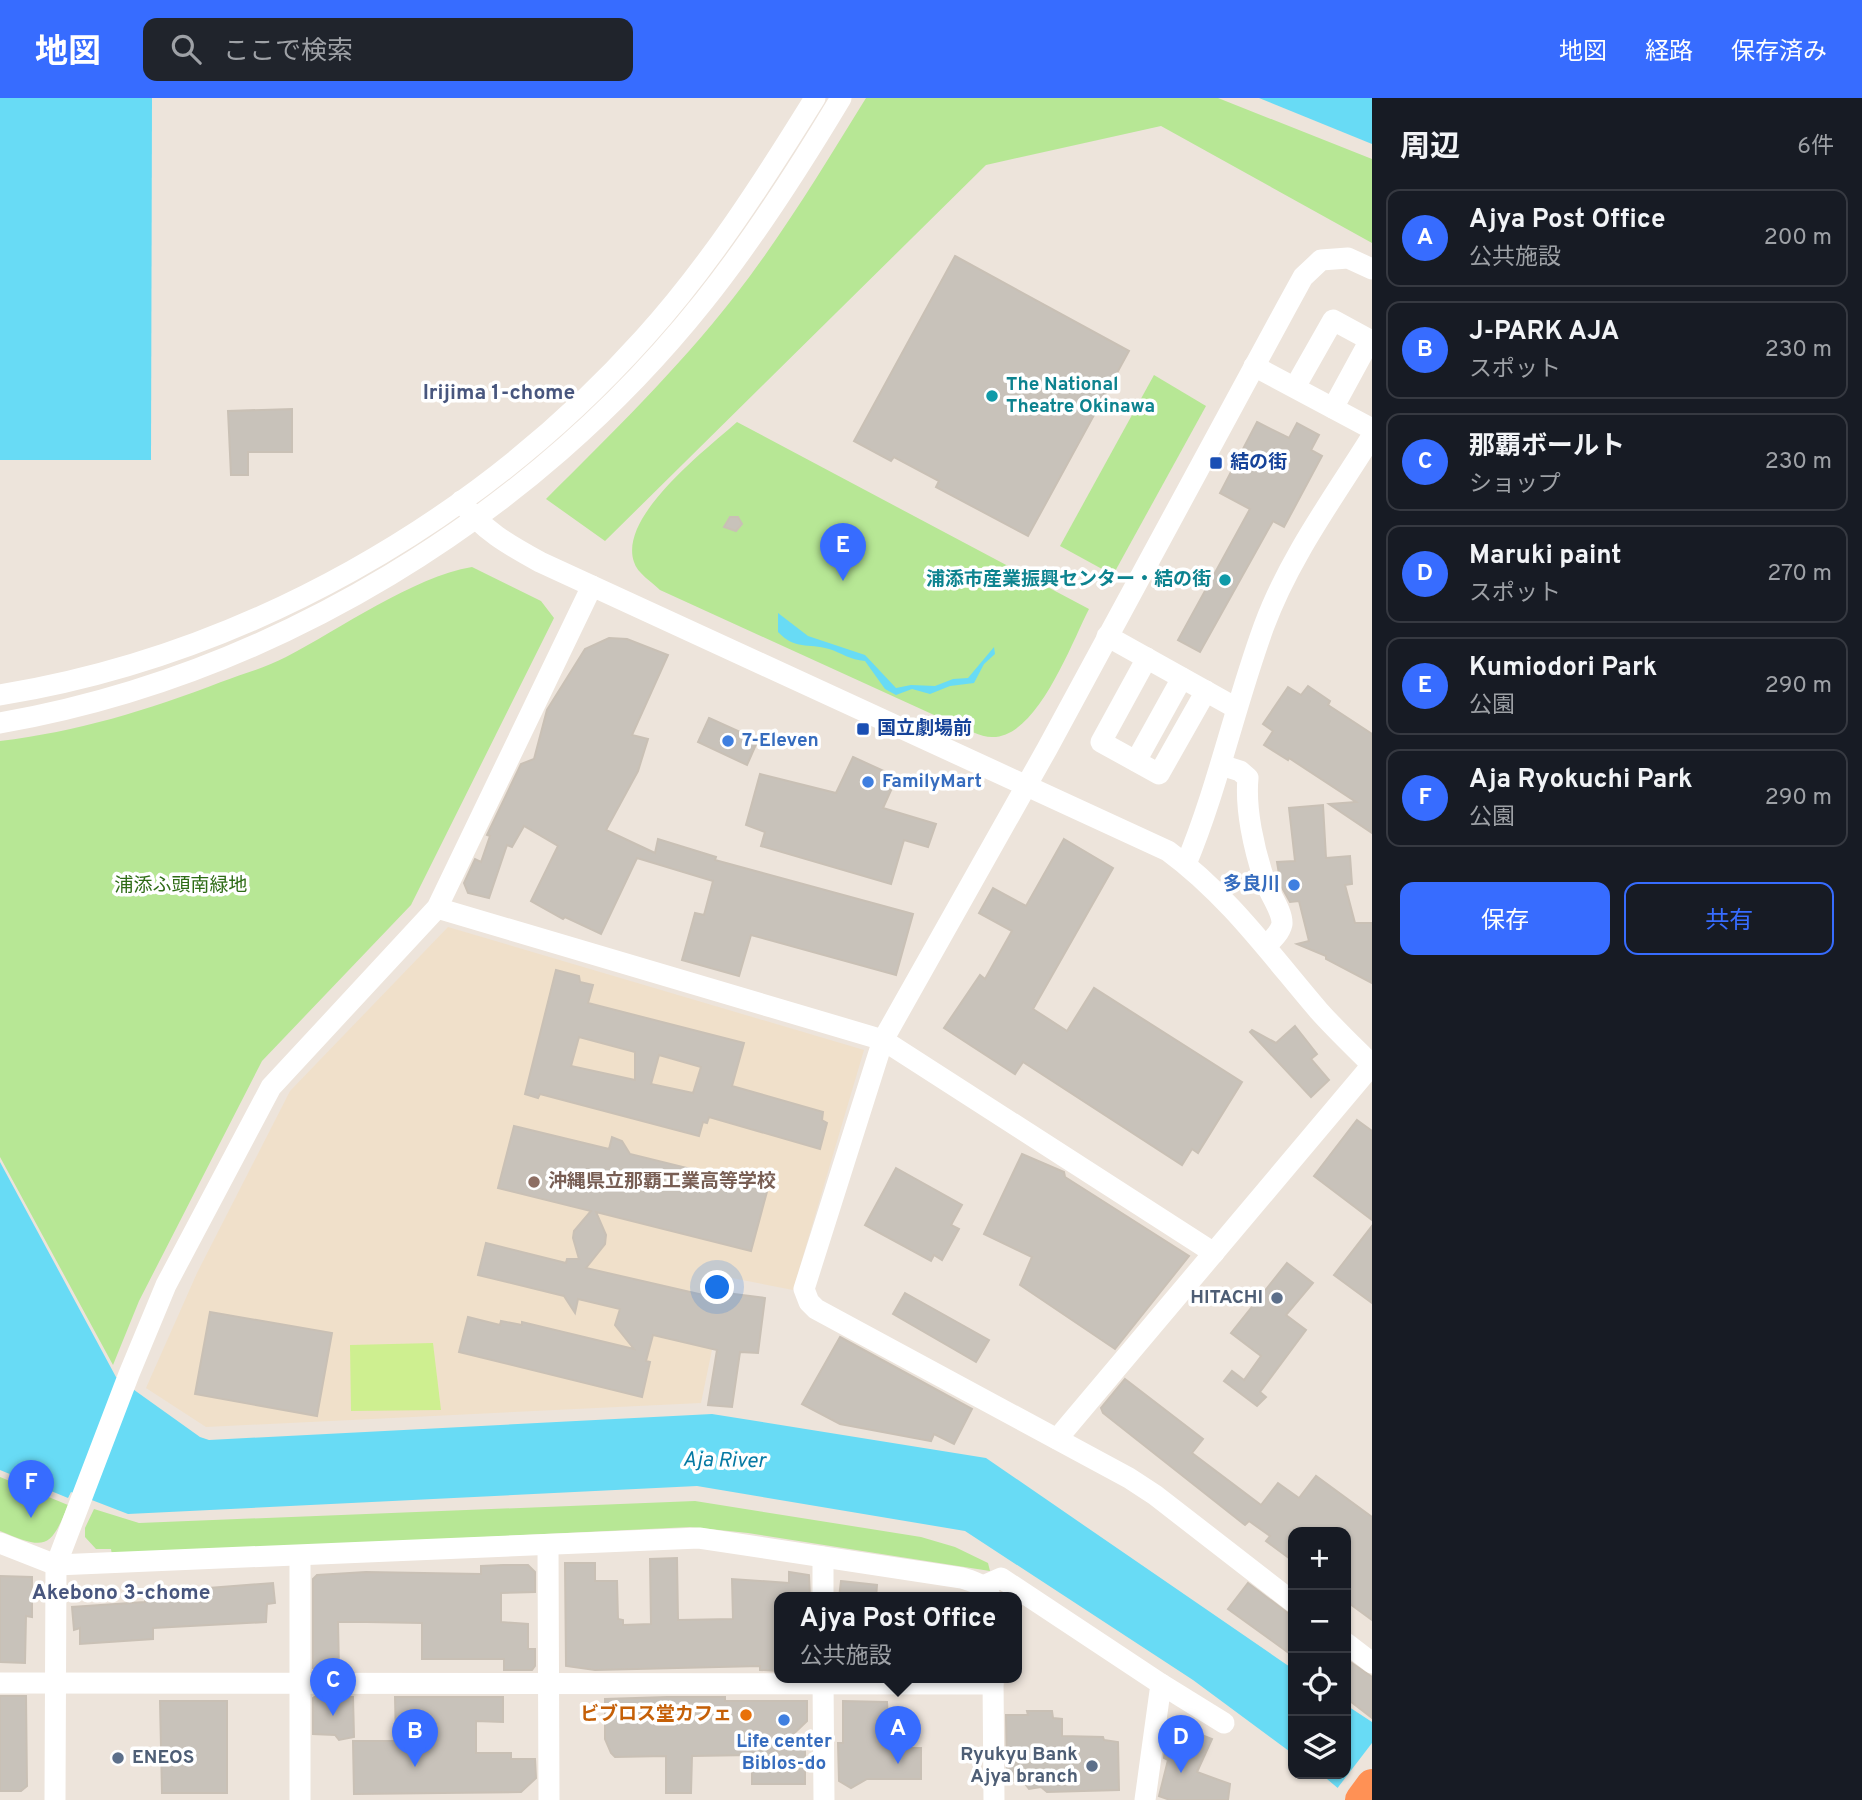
<!DOCTYPE html>
<html lang="ja">
<head>
<meta charset="utf-8">
<style>
	:root { --surface:#171b24; --page:#20242c; --text:#f1f3f6; --muted:#9ea1a6; --line:#363941; --accent:#376cff }
	body { margin:0; font-family:Overpass,"Noto Sans JP",sans-serif; background:var(--page); color:var(--text) }
	.controls { position:absolute; right:21px; bottom:21px; display:grid; overflow:hidden; border-radius:14px; box-shadow:0 2px 5px #0004 }
	.controls button { width:63px; height:63px; display:grid; place-items:center; padding:0; border:0; border-bottom:2px solid var(--line); background:var(--surface); color:var(--text); font:35px sans-serif }
	.you { position:absolute; left:718px; top:1190px; width:24px; height:24px; margin:-18px; border:5px solid #fff; border-radius:50%; background:#1a73e8; box-shadow:0 0 0 10px #1a73e833 }
	.badge { display:grid; place-items:center; width:46px; height:46px; border-radius:50%; background:var(--accent); color:#fff; font-size:23px; font-weight:700 }
	.pin { position:absolute; translate:-50% -58px; filter:drop-shadow(0 2px 4px #0008) }
	.pin::after { content:''; position:absolute; top:37px; width:24px; height:21px; background:inherit; clip-path:polygon(0 0,100% 0,50% 100%) }
	.popup { position:absolute; left:774px; top:1494px; width:248px; height:91px; box-sizing:border-box; display:grid; place-content:center; border-radius:14px; background:var(--surface); filter:drop-shadow(0 2px 5px #0005); font-size:23px; white-space:nowrap; color:var(--muted) }
	.popup b { font-size:26px; color:var(--text) }
	.popup::after { content:''; position:absolute; left:50%; top:100%; margin-left:-14px; border:14px solid transparent; border-top-color:var(--surface) }
	.list { margin:0; padding:0; list-style:none }
	h2 { display:flex; justify-content:space-between; align-items:center; height:91px; margin:0; padding:0 28px; font-size:30px }
	h2 small { font-size:23px; font-weight:400; color:var(--muted) }
	.list li { display:grid; grid-template-columns:46px 1fr auto; gap:21px; align-items:center; box-sizing:border-box; height:98px; margin:0 14px 14px; padding:0 14px; border:2px solid var(--line); border-radius:14px }
	.list b { display:block; font-size:26px; white-space:nowrap }
	.list p { margin:0; font-size:23px; white-space:nowrap; color:var(--muted) }
	.list em { font-size:23px; font-style:normal; color:var(--muted) }
	.actions { display:flex; gap:14px; padding:21px 28px }
	.actions a { flex:1; padding:16px 0; border:2px solid var(--accent); border-radius:14px; text-align:center; font-size:24px; color:var(--accent) }
	.actions .main { background:var(--accent); color:#fff }
	.icon { flex:none; width:38px; height:38px; fill:none; stroke:currentColor; stroke-width:2; stroke-linecap:round; stroke-linejoin:round }
	.map { position:relative; flex:none; width:1372px; height:1702px; overflow:hidden }
	header { display:flex; align-items:center; gap:42px; box-sizing:border-box; height:98px; padding:0 35px; background:var(--accent); color:#fff }
	header strong { font-size:33px }
	nav { display:flex; gap:38px; margin-inline-start:auto; font-size:24px }
	.search { width:490px; height:63px; background:var(--page); display:flex; align-items:center; gap:18px; box-sizing:border-box; padding:0 24px; border-radius:14px; color:var(--muted); font-size:26px }
	main { display:flex }
	aside { flex:1; background:var(--surface) }
	.map>svg:first-child { display:block }
	.education { fill:#f0e0ca }
	.green { fill:#b7e795 }
	.pitch { fill:#ceef90 }
	.water { fill:#68dbf5 }
	.pier { fill:#ede4db }
	.building { fill:#c8c2ba; stroke:#c9c0b5; stroke-width:2; fill-rule:evenodd }
	.lines { fill:none; stroke-linecap:round; stroke-linejoin:round }
	.minor { stroke:#fff; stroke-width:21 }
	.highway { stroke:#ff9155; stroke-width:32 }
	.culture-dot { fill:#0f9aa8; stroke:#fff; stroke-width:2.5 }
	.transit-dot { fill:#1a4fb4; stroke:#fff; stroke-width:2.5 }
	.shop-dot { fill:#3f7fe0; stroke:#fff; stroke-width:2.5 }
	.education-dot { fill:#8d6e63; stroke:#fff; stroke-width:2.5 }
	.service-dot { fill:#5c6f8a; stroke:#fff; stroke-width:2.5 }
	.food-dot { fill:#e8710a; stroke:#fff; stroke-width:2.5 }
	.labels { text-anchor:middle; dominant-baseline:central; stroke-width:7; stroke-linejoin:round; paint-order:stroke }
	.culture-label { font-size:19px; font-weight:bold; fill:#0d838f; stroke:#fff; text-anchor:start }
	.transit-label { font-size:19px; font-weight:bold; fill:#164399; stroke:#fff; text-anchor:start }
	.shop-label { font-size:19px; font-weight:bold; fill:#366cbe; stroke:#fff; text-anchor:start }
	.park-label { font-size:19px; fill:#2e6c16; stroke:#fff }
	.education-label { font-size:19px; font-weight:bold; fill:#785e54; stroke:#fff; text-anchor:start }
	.service-label { font-size:19px; font-weight:bold; fill:#4e5e75; stroke:#fff; text-anchor:end }
	.food-label { font-size:19px; font-weight:bold; fill:#c56008; stroke:#fff; text-anchor:end }
	.neighbourhood-label { font-size:21px; font-weight:bold; fill:#48567e; stroke:#fff }
	.water-label { font-size:21px; font-style:italic; fill:#0679a3; stroke:#fff }
</style>
</head>
<body>
<header>
<strong>地図</strong>
<div class="search"><svg class="icon" aria-label="search" viewBox="0 0 24 24"><circle cx="10" cy="10" r="6"/><path d="M15 15l6 6"/></svg>ここで検索</div>
<nav><a>地図</a><a>経路</a><a>保存済み</a></nav>
</header>
<main>
<div class="map">
<svg width="1372" height="1702" viewBox="0 0 1372 1702">
	<rect width="100%" height="100%" fill="#ede4db"/>
	<!-- education -->
	<polygon class="education" points="448,829 864,952 793,1192 727,1179 701,1305 206,1329 146,1290 197,1175 290,993"/>
	<!-- green -->
	<g class="green">
		<path d="M866,0H1218L1372,61V145L1161,28L986,67L605,443L546,401C611,336 677,272 734,199C783,136 824,68 866,0Z"/>
		<polygon points="1154,277 1206,308 1113,477 1060,448"/>
		<path d="M737,324L1089,511C1071,546 1037,640 992,639C980,639 967,631 956,627L660,492C652,484 637,475 634,464C618,418 707,351 737,324Z"/>
		<path d="M472,469L541,503L554,520L411,807L262,963L139,1203L113,1267L0,1059V643C76,634 149,612 221,584C242,576 265,570 286,559C340,531 413,479 472,469Z"/>
		<path d="M0,1379L68,1407C50,1453 44,1451 0,1433Z"/>
		<polygon points="695,1403 921,1439 955,1449 988,1465 990,1473 748,1435 690,1429 112,1457 111,1451 96,1451 85,1439 85,1430 94,1411 139,1425"/>
	</g>
	<!-- pitch -->
	<polygon class="pitch" points="433,1245 441,1312 351,1313 350,1247"/>
	<!-- water -->
	<g class="water">
		<polygon points="0,0 152,0 151,362 0,362"/>
		<polygon points="1259,0 1372,0 1372,46"/>
		<path d="M778,515L808,538L865,557L896,590L911,587L935,588L953,581L968,580L994,549L995,556L984,566L974,585L950,588L930,596L912,591L896,597L885,591L865,563C850,562 842,555 829,551C808,545 795,552 778,534Z"/>
		<polygon points="0,1064 116,1279 200,1339 209,1342 712,1316 986,1360 1293,1571 1293,1656 1193,1582 965,1433 697,1388 128,1416 71,1394 68,1400 0,1372"/>
		<polygon points="1346,1607 1372,1624 1372,1702 1352,1702 1321,1676 1346,1676"/>
	</g>
	<!-- pier -->
	<polygon class="pier" points="1372,1645 1372,1702 1347,1702 1336,1692"/>
	<!-- building -->
	<g class="building">
		<polygon points="955,158 1129,253 1028,438 936,389 939,383 894,359 891,363 854,343"/>
		<polygon points="292,311 292,354 248,354 248,377 231,377 228,313"/>
		<polygon points="1257,324 1289,340 1297,325 1319,337 1311,352 1322,358 1284,429 1273,423 1200,554 1178,542 1250,411 1220,395"/>
		<polygon points="730,419 738,419 742,426 736,433 724,429"/>
		<polygon points="609,540 627,541 668,557 632,637 648,641 638,673 606,732 655,755 658,741 716,759 715,762 913,816 896,877 751,837 739,878 682,862 695,815 704,817 713,783 637,760 601,836 565,819 563,821 531,803 558,748 524,728 512,749 507,747 489,800 468,795 464,785 475,761 481,764 490,738 487,737 521,666 534,661 547,612 585,551"/>
		<polygon points="1308,588 1330,603 1328,607 1372,636 1372,735 1329,706 1356,704 1289,660 1288,662 1264,647 1273,633 1263,626 1288,589 1301,597"/>
		<polygon points="709,620 758,642 747,667 698,644"/>
		<polygon points="853,659 897,679 883,710 936,726 928,749 904,742 891,786 761,748 765,734 746,727 760,676 836,695"/>
		<polygon points="1323,707 1326,760 1350,758 1352,786 1345,787 1355,825 1372,825 1372,885 1326,861 1326,858 1297,846 1309,843 1299,803 1290,804 1281,788 1277,764 1295,763 1289,710"/>
		<polygon points="1064,741 1113,770 1033,911 1067,933 1094,890 1242,984 1198,1055 1192,1051 1182,1067 1023,964 1015,976 944,930 980,877 985,881 1012,833 979,815 993,790 1026,808"/>
		<path d="M556,872L579,878L580,884L593,887L588,905L744,945L732,988L823,1014L822,1022L827,1025L820,1051L709,1019L707,1025L703,1024L699,1038L540,996L538,1000L525,996ZM579,939L635,954V982L571,968ZM659,957L701,969L693,995L651,986Z"/>
		<polygon points="1295,928 1317,956 1311,961 1329,982 1311,999 1250,934 1252,932 1276,945"/>
		<polygon points="1357,1022 1372,1033 1372,1122 1314,1078"/>
		<polygon points="514,1028 609,1051 612,1039 622,1043 630,1056 768,1090 751,1153 596,1114 606,1137 605,1146 586,1170 725,1202 727,1195 765,1200 758,1255 740,1254 732,1309 708,1307 717,1252 653,1237 646,1263 650,1264 642,1299 459,1254 468,1219 500,1227 501,1223 522,1227 522,1224 634,1251 615,1227 620,1211 578,1201 575,1215 564,1198 478,1177 486,1145 566,1165 567,1161 579,1161 573,1140 574,1133 591,1113 498,1090"/>
		<polygon points="1022,1056 1064,1074 1065,1079 1189,1158 1115,1251 1020,1187 1032,1159 984,1136"/>
		<polygon points="896,1070 962,1107 951,1127 959,1131 942,1162 934,1157 931,1163 865,1127"/>
		<polygon points="1372,1128 1372,1205 1334,1177"/>
		<polygon points="1287,1165 1313,1185 1286,1217 1306,1232 1260,1294 1266,1299 1257,1308 1224,1283 1232,1273 1244,1282 1261,1258 1231,1235"/>
		<polygon points="905,1195 989,1242 976,1264 893,1216"/>
		<polygon points="210,1214 332,1235 317,1318 195,1296"/>
		<polygon points="840,1239 972,1311 954,1346 934,1336 931,1343 840,1326 802,1306"/>
		<polygon points="1125,1281 1203,1341 1192,1355 1261,1407 1278,1385 1299,1400 1316,1378 1372,1419 1372,1522 1346,1503 1346,1434 1293,1434 1293,1463 1266,1443 1270,1438 1249,1423 1245,1427 1103,1315 1101,1310"/>
		<polygon points="677,1460 678,1522 733,1521 732,1481 789,1485 789,1474 809,1477 810,1500 779,1500 779,1573 760,1572 760,1568 595,1572 566,1568 565,1465 595,1465 595,1483 617,1483 618,1521 623,1522 623,1527 651,1526 650,1461"/>
		<polygon points="503,1467 528,1467 535,1474 535,1494 501,1495 501,1524 528,1526 528,1551 535,1551 535,1568 532,1572 504,1572 504,1561 422,1561 422,1525 367,1524 338,1524 339,1572 313,1570 313,1481 317,1477 366,1474 481,1476 481,1468"/>
		<polygon points="0,1478 32,1479 32,1519 26,1518 25,1565 0,1564"/>
		<polygon points="841,1483 877,1487 876,1500 839,1500"/>
		<polygon points="273,1485 275,1505 267,1506 266,1524 153,1530 153,1541 80,1546 80,1530 74,1532 72,1509 145,1504 145,1495"/>
		<polygon points="1248,1485 1293,1519 1293,1558 1228,1511"/>
		<polygon points="1346,1561 1372,1579 1372,1620 1346,1600"/>
		<polygon points="0,1598 26,1598 27,1688 21,1693 0,1693"/>
		<polygon points="316,1598 353,1599 354,1639 339,1642 335,1637 313,1636 313,1600"/>
		<polygon points="395,1599 503,1599 503,1624 476,1623 476,1655 511,1655 511,1661 535,1661 536,1680 521,1694 354,1696 353,1643 396,1643"/>
		<polygon points="667,1599 725,1599 725,1603 807,1603 807,1623 785,1644 805,1645 805,1686 752,1686 752,1657 692,1658 691,1695 666,1695 666,1658 615,1659 611,1655 605,1641 605,1601"/>
		<polygon points="160,1603 227,1603 227,1695 162,1695"/>
		<polygon points="843,1603 887,1604 890,1650 921,1650 921,1681 867,1681 851,1690 839,1683 838,1645 843,1645"/>
		<polygon points="1027,1613 1052,1613 1053,1620 1062,1621 1062,1638 1103,1639 1104,1642 1118,1644 1119,1692 1047,1694 1041,1689 1029,1691 1023,1683 1014,1683 1013,1677 1007,1677 1006,1617 1028,1617"/>
		<polygon points="1179,1628 1212,1641 1197,1674 1230,1686 1228,1702 1170,1702 1159,1698 1168,1662 1164,1660 1166,1645 1172,1647"/>
	</g>
	<g class="lines">
		<!-- minor -->
		<g class="minor">
			<polyline points="1254,268 1372,331"/>
			<polyline points="1295,289 1333,222 1370,242 1333,310"/>
			<path d="M461,403C482,432 509,447 540,464L1168,753C1228,797 1271,857 1319,913C1336,932 1354,949 1372,967"/>
			<polyline points="1107,538 1236,610"/>
			<polyline points="1147,560 1101,644 1159,676 1206,593"/>
			<path d="M0,597C245,557 478,425 644,240C710,167 763,84 815,0"/>
			<path d="M0,625C273,577 532,419 704,203C755,139 799,70 841,0"/>
			<polyline points="1136,663 1182,580"/>
			<path d="M1221,667L1240,673L1248,680C1245,711 1254,751 1264,781C1268,794 1283,813 1282,826C1280,835 1272,842 1266,848"/>
			<path d="M1186,766C1218,689 1235,607 1264,528C1289,460 1334,399 1372,338"/>
			<polyline points="437,810 883,942 1214,1155"/>
			<polyline points="1057,1341 1372,967"/>
			<path d="M0,1445L56,1467L699,1440L962,1480C975,1484 985,1486 991,1500"/>
			<polyline points="548,1447 549,1702"/>
			<polyline points="300,1459 300,1702"/>
			<polyline points="823,1459 823,1500"/>
			<polyline points="983,1488 1001,1480 1161,1586 1145,1702"/>
			<polyline points="1293,1504 1155,1397 1129,1380 816,1211 809,1204 804,1191 883,942 1047,651 1286,210 1303,179 1321,162 1348,160 1372,171"/>
			<polyline points="1346,1545 1372,1565"/>
			<polyline points="823,1580 824,1702"/>
			<polyline points="993,1580 994,1702"/>
			<polyline points="0,1585 993,1586"/>
			<polyline points="1161,1586 1224,1625"/>
			<polyline points="55,1702 56,1467 129,1276 166,1187 271,989 437,810 592,488"/>
		</g>
		<!-- highway -->
		<polyline class="highway" points="1361,1702 1372,1687"/>
	</g>
	<!-- markers -->
	<g class="culture-dot">
		<circle cx="992" cy="298" r="7"/>
		<circle cx="1225" cy="482" r="7"/>
	</g>
	<g class="transit-dot">
		<rect x="1209" y="358" width="14" height="14" rx="3.5"/>
		<rect x="856" y="624" width="14" height="14" rx="3.5"/>
	</g>
	<g class="shop-dot">
		<circle cx="728" cy="643" r="7"/>
		<circle cx="868" cy="684" r="7"/>
		<circle cx="1294" cy="787" r="7"/>
		<circle cx="784" cy="1622" r="7"/>
	</g>
	<circle class="education-dot" cx="534" cy="1084" r="7"/>
	<g class="service-dot">
		<circle cx="1277" cy="1200" r="7"/>
		<circle cx="118" cy="1660" r="7"/>
		<circle cx="1092" cy="1668" r="7"/>
	</g>
	<circle class="food-dot" cx="746" cy="1617" r="7"/>
	<g class="labels">
		<!-- culture labels -->
		<g class="culture-label">
			<text x="1006" y="287">The National<tspan x="1006" dy="22">Theatre Okinawa</tspan></text>
			<text x="1211" y="482" text-anchor="end">浦添市産業振興センター・結の街</text>
		</g>
		<!-- transit labels -->
		<g class="transit-label">
			<text x="1230" y="365">結の街</text>
			<text x="877" y="631">国立劇場前</text>
		</g>
		<!-- shop labels -->
		<g class="shop-label">
			<text x="742" y="643">7-Eleven</text>
			<text x="882" y="684">FamilyMart</text>
			<text x="1280" y="787" text-anchor="end">多良川</text>
			<text x="784" y="1644" text-anchor="middle">Life center<tspan x="784" dy="22">Biblos-do</tspan></text>
		</g>
		<!-- park labels -->
		<g class="park-label">
			<text x="181" y="788">浦添ふ頭南緑地</text>
		</g>
		<!-- education labels -->
		<g class="education-label">
			<text x="548" y="1084">沖縄県立那覇工業高等学校</text>
		</g>
		<!-- service labels -->
		<g class="service-label">
			<text x="1263" y="1200">HITACHI</text>
			<text x="1078" y="1657">Ryukyu Bank<tspan x="1078" dy="22">Ajya branch</tspan></text>
			<text x="132" y="1660" text-anchor="start">ENEOS</text>
		</g>
		<!-- food labels -->
		<g class="food-label">
			<text x="732" y="1617">ビブロス堂カフェ</text>
		</g>
		<!-- neighbourhood labels -->
		<g class="neighbourhood-label">
			<text x="499" y="295">Irijima 1-chome</text>
			<text x="121" y="1495">Akebono 3-chome</text>
		</g>
		<!-- water labels -->
		<g class="water-label">
			<text transform="translate(724 1363) rotate(1)">Aja River</text>
		</g>
	</g>
</svg>
<div class="controls">
<button>+</button>
<button>−</button>
<button><svg class="icon" aria-label="locate" viewBox="0 0 24 24"><circle cx="12" cy="12" r="6"/><path d="M12 2v4M12 18v4M2 12h4M18 12h4"/></svg></button>
<button><svg class="icon" aria-label="layers" viewBox="0 0 24 24"><path d="M12 4l9 5-9 5-9-5zM3 14l9 5 9-5"/></svg></button>
</div>
<div class="you"></div>
<div class="pin badge" style="left:898px;top:1666px">A</div>
<div class="popup"><b>Ajya Post Office</b>公共施設</div>
<div class="pin badge" style="left:415px;top:1669px">B</div>
<div class="pin badge" style="left:333px;top:1618px">C</div>
<div class="pin badge" style="left:1181px;top:1675px">D</div>
<div class="pin badge" style="left:843px;top:483px">E</div>
<div class="pin badge" style="left:31px;top:1420px">F</div>
</div>
<aside>
<h2>周辺<small>6件</small></h2>
<ul class="list">
<li><span class="badge">A</span><div><b>Ajya Post Office</b><p>公共施設</p></div><em>200 m</em></li>
<li><span class="badge">B</span><div><b>J-PARK AJA</b><p>スポット</p></div><em>230 m</em></li>
<li><span class="badge">C</span><div><b>那覇ボールト</b><p>ショップ</p></div><em>230 m</em></li>
<li><span class="badge">D</span><div><b>Maruki paint</b><p>スポット</p></div><em>270 m</em></li>
<li><span class="badge">E</span><div><b>Kumiodori Park</b><p>公園</p></div><em>290 m</em></li>
<li><span class="badge">F</span><div><b>Aja Ryokuchi Park</b><p>公園</p></div><em>290 m</em></li>
</ul>
<div class="actions"><a class="main">保存</a><a>共有</a></div>
</aside>
</main>
</body>
</html>
